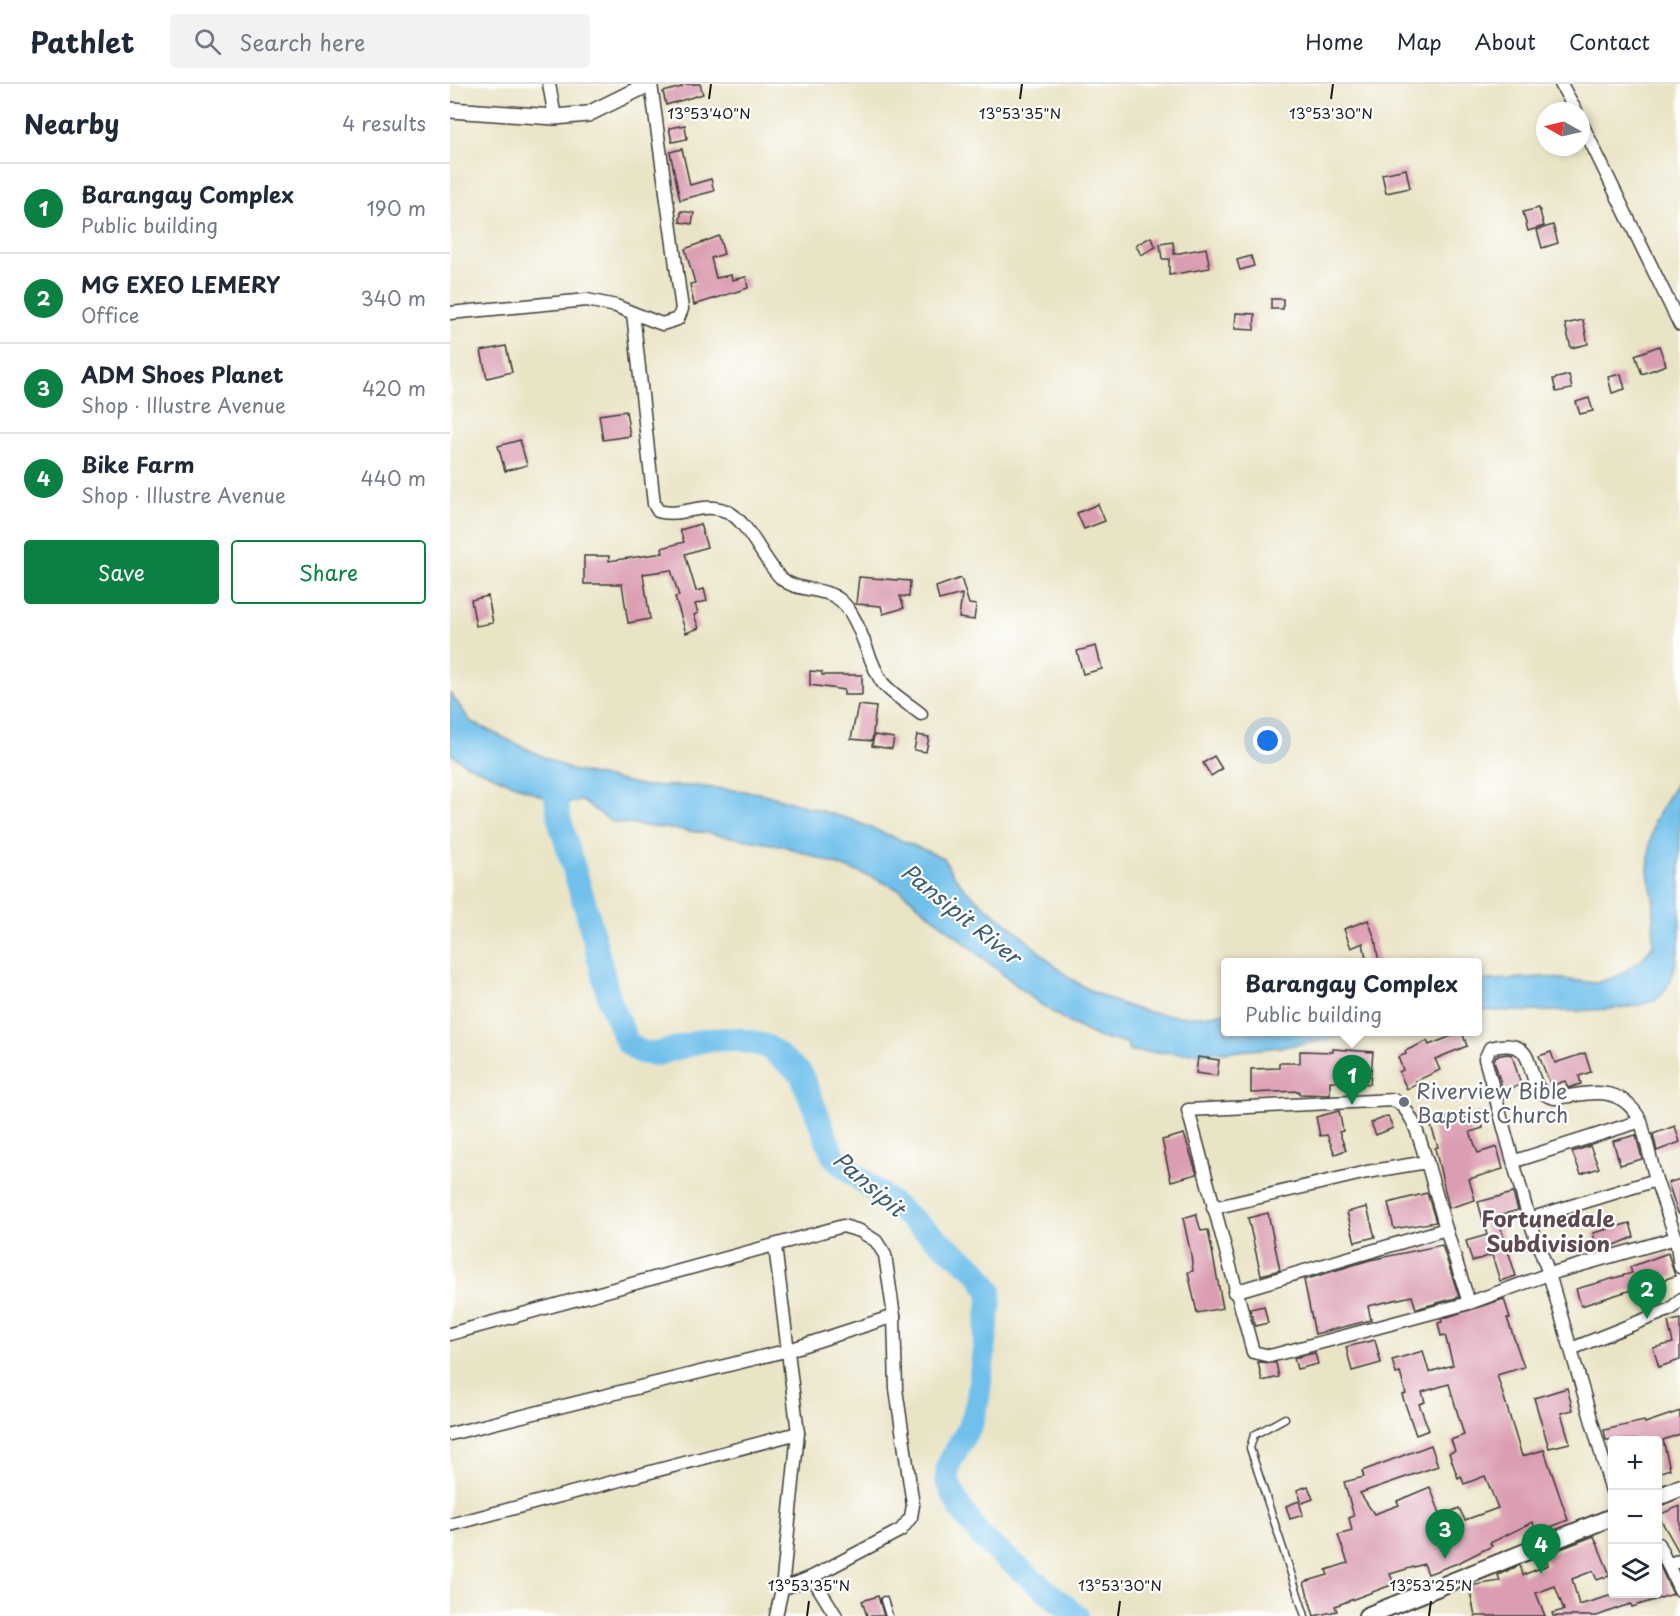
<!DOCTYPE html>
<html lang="en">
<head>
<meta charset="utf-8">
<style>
	:root { --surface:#fff; --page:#f2f2f3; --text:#1f2937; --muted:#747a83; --line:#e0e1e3; --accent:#0b8043 }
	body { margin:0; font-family:"Playpen Sans",sans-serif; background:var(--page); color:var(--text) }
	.controls { position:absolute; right:18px; bottom:18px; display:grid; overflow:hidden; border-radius:6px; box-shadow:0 3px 9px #0003 }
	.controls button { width:54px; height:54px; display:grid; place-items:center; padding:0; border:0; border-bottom:2px solid var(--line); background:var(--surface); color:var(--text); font:30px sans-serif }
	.compass { position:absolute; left:1086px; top:18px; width:54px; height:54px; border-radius:50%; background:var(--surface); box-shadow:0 3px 9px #0003; rotate:278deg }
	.you { position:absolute; left:818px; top:657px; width:21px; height:21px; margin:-15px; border:4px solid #fff; border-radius:50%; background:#1a73e8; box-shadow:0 0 0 9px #1a73e833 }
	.badge { display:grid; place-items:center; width:39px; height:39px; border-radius:50%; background:var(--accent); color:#fff; font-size:20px; font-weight:700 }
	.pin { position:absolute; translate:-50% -50px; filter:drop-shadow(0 2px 3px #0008) }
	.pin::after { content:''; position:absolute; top:32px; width:21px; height:18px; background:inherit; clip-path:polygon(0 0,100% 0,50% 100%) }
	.popup { position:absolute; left:771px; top:874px; width:261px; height:78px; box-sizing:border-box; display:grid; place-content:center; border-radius:6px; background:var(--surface); filter:drop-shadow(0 2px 4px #0005); font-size:20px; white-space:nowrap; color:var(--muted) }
	.popup b { font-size:22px; color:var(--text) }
	.popup::after { content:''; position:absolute; left:50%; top:100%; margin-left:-12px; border:12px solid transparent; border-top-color:var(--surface) }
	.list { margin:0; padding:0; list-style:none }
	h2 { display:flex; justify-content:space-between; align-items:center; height:78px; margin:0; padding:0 24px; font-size:26px }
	h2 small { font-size:20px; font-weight:400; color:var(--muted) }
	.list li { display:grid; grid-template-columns:39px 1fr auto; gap:18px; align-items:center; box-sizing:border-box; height:90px; padding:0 24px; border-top:2px solid var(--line) }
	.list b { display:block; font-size:22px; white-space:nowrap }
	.list p { margin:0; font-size:20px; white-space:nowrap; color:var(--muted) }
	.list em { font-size:20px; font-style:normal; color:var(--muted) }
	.actions { display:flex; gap:12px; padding:18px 24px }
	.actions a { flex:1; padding:14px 0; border:2px solid var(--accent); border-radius:6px; text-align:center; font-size:21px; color:var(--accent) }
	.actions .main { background:var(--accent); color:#fff }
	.icon { flex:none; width:33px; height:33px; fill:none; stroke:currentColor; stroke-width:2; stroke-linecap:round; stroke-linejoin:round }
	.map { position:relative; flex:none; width:1230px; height:1532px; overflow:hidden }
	header { display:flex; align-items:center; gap:36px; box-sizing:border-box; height:84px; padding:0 30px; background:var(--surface); border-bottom:2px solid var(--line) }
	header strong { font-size:28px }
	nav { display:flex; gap:33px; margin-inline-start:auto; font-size:21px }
	.search { width:420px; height:54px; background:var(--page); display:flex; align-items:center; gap:15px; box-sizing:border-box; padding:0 21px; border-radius:6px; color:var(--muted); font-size:22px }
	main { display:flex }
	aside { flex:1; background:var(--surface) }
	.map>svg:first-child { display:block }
	.water { fill:#70c0eb; stroke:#466e84; stroke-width:1.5 }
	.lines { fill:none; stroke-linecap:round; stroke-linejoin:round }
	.river { stroke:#70c0eb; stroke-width:24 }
	.building { fill:#db9db1 }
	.service-casing { stroke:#3b3a36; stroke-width:9 }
	.minor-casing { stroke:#3b3a36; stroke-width:15 }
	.tertiary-casing { stroke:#3b3a36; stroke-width:18 }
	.secondary-casing { stroke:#3b3a36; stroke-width:20 }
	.service { stroke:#fff; stroke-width:6 }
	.minor { stroke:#fff; stroke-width:12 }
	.tertiary { stroke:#fff; stroke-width:15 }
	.secondary { stroke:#fff; stroke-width:16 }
	.ticks { fill:none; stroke:#1c1c1c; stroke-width:2 }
	.worship-dot { fill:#6b7280; stroke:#fff; stroke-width:2 }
	.labels { text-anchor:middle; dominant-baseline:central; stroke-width:4.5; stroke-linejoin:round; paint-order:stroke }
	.worship-label { font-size:21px; fill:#5b616d; stroke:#fff; text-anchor:start }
	.water-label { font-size:22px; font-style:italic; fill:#3e5e6f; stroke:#fff }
	.neighbourhood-label { font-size:22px; font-weight:bold; fill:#5f4950; stroke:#fff }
	.ticks-label { font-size:15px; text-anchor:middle; fill:#1c1c1c; stroke:#fff; stroke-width:4.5; stroke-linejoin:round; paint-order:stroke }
</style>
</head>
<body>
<header>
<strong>Pathlet</strong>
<div class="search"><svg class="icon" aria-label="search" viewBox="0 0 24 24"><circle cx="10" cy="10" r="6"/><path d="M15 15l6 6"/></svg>Search here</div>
<nav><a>Home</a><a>Map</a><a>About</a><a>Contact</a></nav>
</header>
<main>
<aside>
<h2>Nearby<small>4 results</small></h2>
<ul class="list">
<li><span class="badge">1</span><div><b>Barangay Complex</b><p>Public building</p></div><em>190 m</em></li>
<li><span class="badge">2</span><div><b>MG EXEO LEMERY</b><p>Office</p></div><em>340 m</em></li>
<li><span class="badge">3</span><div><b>ADM Shoes Planet</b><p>Shop · Illustre Avenue</p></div><em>420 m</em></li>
<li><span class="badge">4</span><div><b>Bike Farm</b><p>Shop · Illustre Avenue</p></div><em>440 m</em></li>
</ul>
<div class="actions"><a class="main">Save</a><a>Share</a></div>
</aside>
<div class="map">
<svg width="1230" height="1532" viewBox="0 0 1230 1532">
	<rect width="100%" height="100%" fill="#fff"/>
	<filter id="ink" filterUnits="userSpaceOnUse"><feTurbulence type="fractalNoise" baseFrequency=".0167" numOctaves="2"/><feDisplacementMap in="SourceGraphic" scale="12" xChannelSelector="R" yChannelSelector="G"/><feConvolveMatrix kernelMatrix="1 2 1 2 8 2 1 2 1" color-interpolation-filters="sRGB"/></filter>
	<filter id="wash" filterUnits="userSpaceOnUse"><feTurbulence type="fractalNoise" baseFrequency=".008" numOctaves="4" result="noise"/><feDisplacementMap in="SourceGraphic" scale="24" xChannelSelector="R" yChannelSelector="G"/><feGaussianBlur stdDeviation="1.35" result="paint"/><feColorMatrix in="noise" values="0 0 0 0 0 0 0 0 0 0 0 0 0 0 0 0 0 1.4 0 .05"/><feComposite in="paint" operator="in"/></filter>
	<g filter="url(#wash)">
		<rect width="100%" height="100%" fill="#eae4c6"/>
		<!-- water -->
		<g class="water">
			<path d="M0,609L21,638L121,686L195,702H247L310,709L402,736L494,774C504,801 535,822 557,839C579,857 600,880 623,896C667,925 724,940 776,928V948H911C834,967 757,972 679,967L677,959L650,954L618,938L587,918L450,806L422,793L334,762L257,749L162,738L132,717L116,719L99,730L96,714L16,680L0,669Z"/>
			<path d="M1230,692V854C1228,871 1223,903 1208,914C1185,932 1061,927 1028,926V897L1093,893L1146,899L1168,892L1191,876L1203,861L1204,818L1198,788L1200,759L1204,737Z"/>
		</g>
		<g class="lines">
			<!-- river -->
			<polyline class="river" points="105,706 109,734 139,835 160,918 177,958 190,968 207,970 255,956 286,955 316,962 327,970 351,990 383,1071 394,1082 526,1186 540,1207 540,1217 528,1314 522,1338 498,1381 497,1397 511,1426 533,1455 627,1532"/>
		</g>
		<g id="blocks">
			<!-- building -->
			<g class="building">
				<polygon points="231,0 250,0 253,10 216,21 213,8 232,3"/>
				<polygon points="235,41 237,55 222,58 219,44"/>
				<polygon points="232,65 240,101 261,95 264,107 230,116 220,68"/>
				<polygon points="956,85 960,104 936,109 932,90"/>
				<polygon points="1089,124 1094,142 1078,147 1073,128"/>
				<polygon points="231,127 244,129 242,140 230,138"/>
				<polygon points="1103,141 1108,159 1092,164 1087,146"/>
				<polygon points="269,152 274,170 261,174 266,194 281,191 282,196 296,193 298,204 244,221 240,200 245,199 235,165"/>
				<polygon points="701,153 706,163 691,171 686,161"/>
				<polygon points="723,158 724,170 756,164 760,184 719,191 719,175 712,175 710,160"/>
				<polygon points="801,172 804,182 790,186 787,176"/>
				<rect x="821" y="215" width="12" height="10"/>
				<polygon points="786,229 805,230 804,246 785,245"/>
				<polygon points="1133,236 1138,260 1121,264 1115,240"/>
				<polygon points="56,262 62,288 37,294 31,267"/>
				<polygon points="1209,262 1216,281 1192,290 1185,271"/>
				<polygon points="1171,290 1175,305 1162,309 1158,293"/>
				<polygon points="1119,291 1122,305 1106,308 1103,295"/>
				<polygon points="1139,314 1143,327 1130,330 1126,318"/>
				<polygon points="176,327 180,352 153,356 149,331"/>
				<polygon points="70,356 77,381 55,387 48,362"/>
				<polygon points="648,420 655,437 634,445 627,429"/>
				<polygon points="250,440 257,463 235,470 246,507 254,505 257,517 245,520 248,529 244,531 249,544 236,549 225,513 229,512 221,486 193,490 200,535 178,539 172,500 134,500 134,472 159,472 159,477 213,469 212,464 234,458 230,446"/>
				<polygon points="409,493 460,497 459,513 450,512 454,524 433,530 431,522 406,520"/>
				<polygon points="511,494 519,520 526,521 524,536 509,534 512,510 489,516 486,503"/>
				<polygon points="38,512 43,539 26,542 21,516"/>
				<polygon points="646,562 652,585 633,590 627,567"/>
				<polygon points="360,587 372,588 372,591 412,591 412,611 394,611 394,606 360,601"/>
				<polygon points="408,621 426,623 422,657 401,655"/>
				<polygon points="424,651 444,654 442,665 422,662"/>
				<polygon points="467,651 479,653 476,668 464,666"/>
				<polygon points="764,672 772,685 761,692 753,679"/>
				<polygon points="918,836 925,855 929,879 917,879 913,859 901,864 894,845"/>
				<polygon points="1012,948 1017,962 985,975 990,986 966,997 968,1000 957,1005 949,988 953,986 948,973 956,970 955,967 977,957 979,961"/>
				<polygon points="883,965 923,968 920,1000 880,997 880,1011 849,1010 849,1007 801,1009 801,985 829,984 829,979 850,979 850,967 883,968"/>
				<polygon points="1101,968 1105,979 1135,969 1141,988 1129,992 1131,1000 1118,1004 1115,997 1101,1002 1089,972"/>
				<polygon points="1057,970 1062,971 1071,1001 1053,1007 1044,976 1046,972"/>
				<polygon points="748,973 769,976 767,992 746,989"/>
				<polygon points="889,1027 893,1047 889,1048 896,1066 885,1070 877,1051 870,1052 866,1033"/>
				<polygon points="1029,1028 1033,1044 1020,1048 1028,1069 1047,1063 1053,1085 1019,1095 1025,1116 999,1124 985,1064 988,1063 980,1039 998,1033 1000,1038"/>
				<polygon points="938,1032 943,1044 926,1051 921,1039"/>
				<polygon points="1225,1042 1230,1058 1207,1067 1203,1050"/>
				<polygon points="734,1050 747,1090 721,1097 712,1056"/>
				<polygon points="1186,1051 1192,1075 1170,1081 1163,1057"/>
				<polygon points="1140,1062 1149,1084 1131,1090 1122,1068"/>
				<polygon points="1230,1095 1230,1129 1228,1129 1218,1099"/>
				<polygon points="977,1109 986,1138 944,1145 938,1119"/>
				<polygon points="1063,1109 1068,1126 1047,1132 1066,1192 1050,1197 1042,1171 1022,1177 1016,1157 1037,1151 1028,1118"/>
				<polygon points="917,1123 925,1153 905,1158 897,1128"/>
				<polygon points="818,1129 830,1186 811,1191 798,1134"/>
				<polygon points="746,1130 751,1147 758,1146 773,1224 747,1229 738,1188 743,1187 741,1171 733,1134"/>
				<polygon points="1180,1139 1184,1153 1148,1168 1143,1149"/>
				<polygon points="992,1161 1009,1213 966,1225 962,1212 918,1222 921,1236 865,1250 854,1196 920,1176"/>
				<polygon points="1218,1169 1225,1192 1131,1222 1126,1205 1182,1189 1180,1183"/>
				<polygon points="1054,1215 1060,1234 1057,1234 1074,1283 1047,1291 1072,1372 1094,1366 1118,1436 1086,1449 1083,1438 1040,1459 1042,1462 1008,1479 978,1490 974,1480 940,1490 944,1500 885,1522 887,1527 864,1532 854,1498 878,1491 876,1486 898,1479 888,1451 902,1447 899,1434 904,1432 894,1398 914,1393 912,1387 981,1361 988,1382 910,1409 924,1430 949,1421 947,1417 980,1403 991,1432 1009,1424 1015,1436 1048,1424 1035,1392 1014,1400 1011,1392 1008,1394 999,1369 1005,1367 1001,1356 1014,1351 999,1300 972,1308 975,1318 969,1320 979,1346 966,1351 952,1311 956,1310 950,1289 946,1290 942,1276 973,1267 979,1288 1003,1281 995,1251 991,1252 988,1239 992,1238 991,1235"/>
				<polygon points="814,1222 818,1239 805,1242 800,1225"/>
				<polygon points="1230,1235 1230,1276 1209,1283 1203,1264 1223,1259 1218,1238"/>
				<polygon points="925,1256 931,1279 902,1287 896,1263"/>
				<polygon points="865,1269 868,1280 847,1285 844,1274"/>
				<polygon points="808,1278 826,1279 829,1293 812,1297"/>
				<polygon points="1117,1304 1123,1326 1111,1329 1120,1359 1099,1364 1084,1314"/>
				<polygon points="1230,1327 1230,1350 1213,1356 1220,1385 1208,1389 1208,1356 1156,1356 1154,1346 1194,1337 1195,1339"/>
				<polygon points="858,1402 863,1415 852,1419 847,1406"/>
				<polygon points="849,1417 853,1431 840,1435 836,1422"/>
				<polygon points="1230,1422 1230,1468 1229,1468 1208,1431"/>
				<polygon points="1144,1452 1160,1491 1147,1496 1143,1487 1122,1495 1129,1521 1169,1509 1208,1509 1208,1478 1223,1510 1182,1523 1181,1520 1171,1523 1147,1532 1103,1532 1102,1529 1114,1526 1105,1502 1086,1509 1095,1532 1025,1532 1019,1502 1050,1497 1048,1491 1070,1481 1073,1491 1098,1481 1095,1471"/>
				<polygon points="428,1512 434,1532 417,1532 412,1517"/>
			</g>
		</g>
	</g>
	<g filter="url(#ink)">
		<use href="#blocks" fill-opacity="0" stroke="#3b3a36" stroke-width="1.5"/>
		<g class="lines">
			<defs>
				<g id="service">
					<polyline points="835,1334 804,1351 800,1364 855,1532"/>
					<polyline points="434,1516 439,1532"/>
				</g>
				<g id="minor">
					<polyline points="99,0 105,33"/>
					<polyline points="1111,0 1126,27"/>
					<polyline points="1131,38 1230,241"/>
					<path d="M0,229L137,216L166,222L183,229L204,420L208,427C230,434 253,417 276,427C297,435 314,478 331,494C347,509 373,502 390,516C410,532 417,576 432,598C441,610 459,620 471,630"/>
					<polyline points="183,229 212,240 228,235 232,225 201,0"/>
					<polyline points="1065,1077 1191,1037 1206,1096 1226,1154 1230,1183"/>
					<path d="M977,1078C970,1059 964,1026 944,1016L738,1026L803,1268L820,1272L1019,1219L1099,1190L1226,1154"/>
					<polyline points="763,1124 917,1088 977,1078 996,1145"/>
					<polyline points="1079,1135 1206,1096"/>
					<polyline points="325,1162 348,1349 332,1505"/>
					<polyline points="784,1208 996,1145 1019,1219"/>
					<polyline points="0,1250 393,1142 410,1147 426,1157 435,1171 444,1232 446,1305 463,1421 461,1433 451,1446 362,1493"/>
					<polyline points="1121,1265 1221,1225 1230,1216"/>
					<polyline points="0,1350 339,1266 444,1232"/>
					<path d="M1162,1407L1099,1190L1079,1135L1035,975L1040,964C1097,949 1067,1006 1104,1014C1141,1010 1169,998 1191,1037"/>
					<polyline points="0,1441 348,1349"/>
					<polyline points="1208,1460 1230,1506"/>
					<polyline points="1218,1481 1230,1476"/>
					<polyline points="326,1532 332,1505 362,1493 386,1532"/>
				</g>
				<polyline id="tertiary" points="0,26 105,33 138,30 199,0"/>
				<g id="secondary">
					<polyline points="1208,1413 1230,1404"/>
					<polyline points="917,1532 1162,1433"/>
				</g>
			</defs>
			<!-- service casing -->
			<use href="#service" class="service-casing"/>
			<!-- minor casing -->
			<use href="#minor" class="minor-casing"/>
			<!-- tertiary casing -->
			<use href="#tertiary" class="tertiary-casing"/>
			<!-- secondary casing -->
			<use href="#secondary" class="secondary-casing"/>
			<!-- service -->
			<use href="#service" class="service"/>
			<!-- minor -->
			<use href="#minor" class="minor"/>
			<!-- tertiary -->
			<use href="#tertiary" class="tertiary"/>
			<!-- secondary -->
			<use href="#secondary" class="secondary"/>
		</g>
	</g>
	<!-- ticks -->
	<path class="ticks" d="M259,15L261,0M570,15L572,0M881,15L883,0M357,1532L359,1517M668,1532L670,1517M979,1532L981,1517"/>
	<!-- markers -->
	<circle class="worship-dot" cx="954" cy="1018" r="6"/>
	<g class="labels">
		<!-- worship labels -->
		<g class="worship-label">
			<text x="966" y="1006">Riverview Bible<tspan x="966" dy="24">Baptist Church</tspan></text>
		</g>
		<!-- water labels -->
		<g class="water-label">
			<text transform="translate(512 829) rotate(39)">Pansipit River</text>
			<text transform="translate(420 1099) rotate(41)">Pansipit</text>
		</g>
		<!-- neighbourhood labels -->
		<g class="neighbourhood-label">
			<text x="1098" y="1133">Fortunedale<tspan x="1098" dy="25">Subdivision</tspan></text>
		</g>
	</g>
	<g class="ticks-label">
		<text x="259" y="35">13°53'40"N</text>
		<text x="570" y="35">13°53'35"N</text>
		<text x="881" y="35">13°53'30"N</text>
		<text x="359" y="1507">13°53'35"N</text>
		<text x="670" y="1507">13°53'30"N</text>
		<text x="981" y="1507">13°53'25"N</text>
	</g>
</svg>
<div class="controls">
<button>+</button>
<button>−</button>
<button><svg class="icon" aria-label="layers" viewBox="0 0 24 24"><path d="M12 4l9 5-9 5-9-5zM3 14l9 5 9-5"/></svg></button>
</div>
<svg class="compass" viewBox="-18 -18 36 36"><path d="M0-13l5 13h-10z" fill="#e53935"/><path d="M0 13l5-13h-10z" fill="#747a83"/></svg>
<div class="you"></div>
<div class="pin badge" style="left:902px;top:1021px">1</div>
<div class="popup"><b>Barangay Complex</b>Public building</div>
<div class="pin badge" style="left:1197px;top:1235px">2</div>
<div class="pin badge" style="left:995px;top:1475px">3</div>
<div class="pin badge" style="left:1091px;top:1490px">4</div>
</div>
</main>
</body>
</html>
